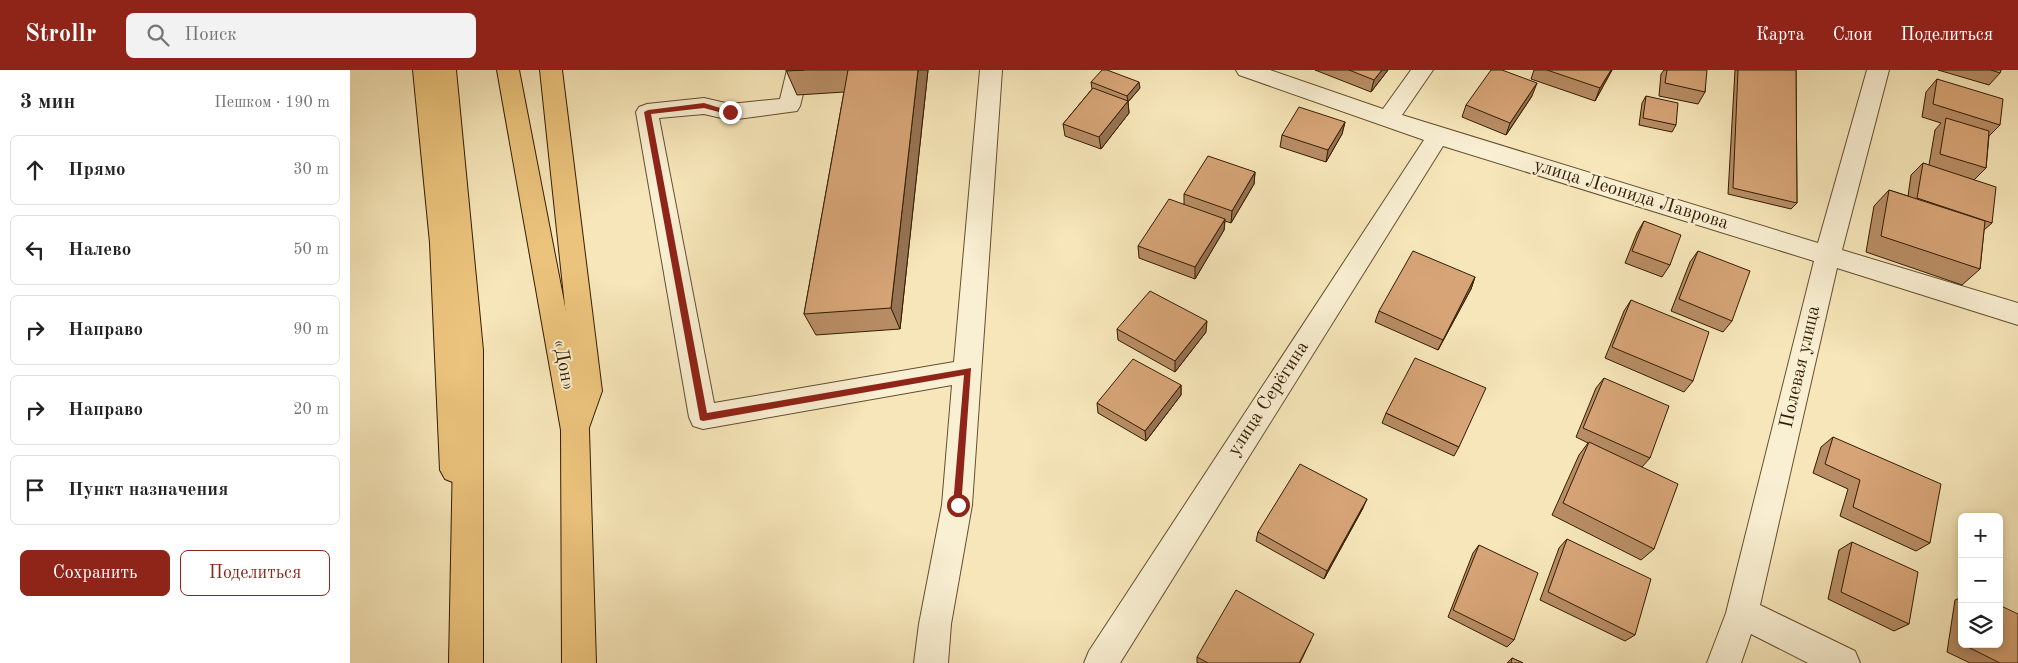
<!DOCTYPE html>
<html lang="ru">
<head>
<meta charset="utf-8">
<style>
	:root { --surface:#fff; --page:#f2f2f2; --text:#222; --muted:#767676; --line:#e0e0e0; --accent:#8f2418 }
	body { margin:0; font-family:"Old Standard TT",serif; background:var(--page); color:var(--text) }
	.controls { position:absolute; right:15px; bottom:15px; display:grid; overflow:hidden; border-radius:8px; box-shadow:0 2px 8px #0003 }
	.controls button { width:45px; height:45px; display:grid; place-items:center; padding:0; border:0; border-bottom:1px solid var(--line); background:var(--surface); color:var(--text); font:25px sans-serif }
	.stop { position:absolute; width:15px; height:15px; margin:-11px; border:4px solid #8f2418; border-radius:50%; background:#fff }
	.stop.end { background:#8f2418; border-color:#fff; box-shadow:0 1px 5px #0008 }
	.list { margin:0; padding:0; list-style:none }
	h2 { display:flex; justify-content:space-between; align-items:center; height:65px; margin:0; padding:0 20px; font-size:21px }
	h2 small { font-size:16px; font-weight:400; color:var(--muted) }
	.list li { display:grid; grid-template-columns:32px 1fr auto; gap:15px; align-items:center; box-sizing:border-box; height:70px; margin:0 10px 10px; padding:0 10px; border:1px solid var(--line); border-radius:8px }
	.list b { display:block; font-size:19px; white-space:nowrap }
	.list em { font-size:16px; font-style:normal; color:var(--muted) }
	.actions { display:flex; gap:10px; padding:15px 20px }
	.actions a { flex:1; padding:11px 0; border:1px solid var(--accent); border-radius:8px; text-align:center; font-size:18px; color:var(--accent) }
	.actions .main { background:var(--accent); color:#fff }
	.icon { flex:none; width:28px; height:28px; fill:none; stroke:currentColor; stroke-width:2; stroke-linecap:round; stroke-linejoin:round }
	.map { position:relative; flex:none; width:1668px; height:593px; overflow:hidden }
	header { display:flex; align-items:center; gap:30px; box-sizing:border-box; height:70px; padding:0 25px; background:var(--accent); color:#fff }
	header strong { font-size:24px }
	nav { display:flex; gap:28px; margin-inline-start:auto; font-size:18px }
	.search { width:350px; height:45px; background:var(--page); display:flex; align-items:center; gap:12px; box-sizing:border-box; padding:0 18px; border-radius:8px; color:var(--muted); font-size:19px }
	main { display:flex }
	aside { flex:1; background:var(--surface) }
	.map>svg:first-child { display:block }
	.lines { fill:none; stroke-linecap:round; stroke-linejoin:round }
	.minor-casing { stroke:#644e2e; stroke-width:2 }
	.major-casing { stroke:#331c00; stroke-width:2 }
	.highway-casing { stroke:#331c00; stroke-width:2 }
	.minor { fill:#f9efd2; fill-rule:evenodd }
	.major { fill:#ebc37c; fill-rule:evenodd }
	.highway { fill:#ebc37c; fill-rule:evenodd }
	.wall { fill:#b88d65; stroke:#331c00 }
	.shaded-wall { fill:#967353; stroke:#331c00 }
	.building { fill:#d6a476; stroke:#331c00 }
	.route { fill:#8f2418 }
	.labels { text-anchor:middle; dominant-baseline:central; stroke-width:4; stroke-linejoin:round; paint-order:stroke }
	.street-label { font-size:19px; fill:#331c00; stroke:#f9efd2 }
</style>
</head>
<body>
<header>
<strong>Strollr</strong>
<div class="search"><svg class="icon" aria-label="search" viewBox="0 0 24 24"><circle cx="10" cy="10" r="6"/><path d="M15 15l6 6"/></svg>Поиск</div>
<nav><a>Карта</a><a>Слои</a><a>Поделиться</a></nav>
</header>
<main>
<aside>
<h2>3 мин<small>Пешком · 190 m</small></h2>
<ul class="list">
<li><svg class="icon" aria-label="ahead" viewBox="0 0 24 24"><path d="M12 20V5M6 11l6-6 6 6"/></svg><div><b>Прямо</b></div><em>30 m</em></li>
<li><svg class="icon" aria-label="left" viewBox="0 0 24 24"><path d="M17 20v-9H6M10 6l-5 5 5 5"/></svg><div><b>Налево</b></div><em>50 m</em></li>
<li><svg class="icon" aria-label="right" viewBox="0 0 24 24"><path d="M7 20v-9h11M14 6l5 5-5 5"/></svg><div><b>Направо</b></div><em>90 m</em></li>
<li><svg class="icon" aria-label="right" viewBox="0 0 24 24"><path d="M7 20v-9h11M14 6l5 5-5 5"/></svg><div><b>Направо</b></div><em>20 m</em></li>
<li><svg class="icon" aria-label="arrive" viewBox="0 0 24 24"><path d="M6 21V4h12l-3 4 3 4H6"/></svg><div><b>Пункт назначения</b></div></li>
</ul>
<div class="actions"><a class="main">Сохранить</a><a>Поделиться</a></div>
</aside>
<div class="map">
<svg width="1668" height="593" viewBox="0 0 1668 593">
	<rect width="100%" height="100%" fill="#f6e6b9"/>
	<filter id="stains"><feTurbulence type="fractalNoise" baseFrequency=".004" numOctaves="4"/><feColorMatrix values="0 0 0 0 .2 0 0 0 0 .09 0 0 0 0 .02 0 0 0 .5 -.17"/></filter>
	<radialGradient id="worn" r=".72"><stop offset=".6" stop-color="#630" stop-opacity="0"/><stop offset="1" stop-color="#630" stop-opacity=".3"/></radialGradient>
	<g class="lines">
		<defs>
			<g id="minor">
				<polygon points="437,0 459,0 450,36 447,41 380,50 354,44 309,48 364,333 604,292 630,0 652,0 622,435 601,554 598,593 564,593 569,554 592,435 602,315 353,359 343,356 339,347 286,42 289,37 297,34 354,28 380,34 430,29"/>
				<polygon points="886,0 920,0 1033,39 1061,0 1083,0 1052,45 1468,173 1517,0 1539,0 1492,180 1668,233 1668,255 1487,198 1410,535 1505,581 1510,593 1458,593 1401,564 1391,593 1357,593 1376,543 1464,191 1093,76 770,593 734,593 739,581 1074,70 889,5"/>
			</g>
			<g id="major">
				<polygon points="63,0 85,0 106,173 120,400 115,409 105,413 95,409 90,400 80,173"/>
				<polygon points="190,0 212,0 252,321 235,369 225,373 215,369 211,360 224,321"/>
			</g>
			<g id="highway">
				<polygon points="84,0 106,0 133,280 133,593 99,593 105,280"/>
				<polygon points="147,0 169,0 239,360 246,593 212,593 211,360"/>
			</g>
		</defs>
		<!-- minor casing -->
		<use href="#minor" class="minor-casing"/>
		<!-- major casing -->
		<use href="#major" class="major-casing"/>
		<!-- highway casing -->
		<use href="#highway" class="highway-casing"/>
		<!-- minor -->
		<use href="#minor" class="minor"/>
		<!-- major -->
		<use href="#major" class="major"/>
		<!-- highway -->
		<use href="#highway" class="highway"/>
	</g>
	<!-- wall -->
	<g class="wall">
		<polygon points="436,0 578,0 550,259 466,265 454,244 494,22 447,25"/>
		<polygon points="965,0 1038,0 1021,22"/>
		<polygon points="1184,0 1262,0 1245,31 1181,9"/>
		<polygon points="1314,0 1356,0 1355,22 1348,34 1309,26 1311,4"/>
		<polygon points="1385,0 1446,0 1447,133 1441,139 1378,124"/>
		<polygon points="1588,0 1651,0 1650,3 1639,15"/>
		<polygon points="1587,9 1650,55 1639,66 1636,98 1624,110 1642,153 1634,160 1630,199 1612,215 1516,182 1524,136 1539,120 1558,126 1561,105 1573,93 1579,95 1585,60 1591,53 1572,47 1576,22"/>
		<polygon points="741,12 790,18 778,32 779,43 751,79 715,66 713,54 742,19"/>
		<polygon points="1182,26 1156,65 1112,47 1116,35"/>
		<polygon points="1296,26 1326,55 1322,62 1289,55 1292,33"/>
		<polygon points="995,52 992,64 976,92 930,77 932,65"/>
		<polygon points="905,102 904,114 881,153 875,151 874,160 845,209 789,188 788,176 834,134 834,124"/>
		<polygon points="1294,151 1320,195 1312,207 1275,193 1287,163"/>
		<polygon points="1348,181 1382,251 1373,262 1321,241 1340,192"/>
		<polygon points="1125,207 1121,219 1088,280 1025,252 1029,241"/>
		<polygon points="1281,230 1343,311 1334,322 1255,288 1274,241"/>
		<polygon points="767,259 856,262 825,302 768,270"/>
		<polygon points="1254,308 1300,388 1292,397 1304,479 1291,490 1202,445 1229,385 1238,373 1226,367 1246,318"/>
		<polygon points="831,315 831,325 796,371 748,343 747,333"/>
		<polygon points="1036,343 1109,377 1104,386 1032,353"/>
		<polygon points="1483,367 1580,473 1566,481 1490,446 1498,419 1463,403 1471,377"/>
		<polygon points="1013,438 974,509 906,471 908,462"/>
		<polygon points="1217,469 1285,565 1275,571 1190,530 1209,478"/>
		<polygon points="1502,472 1559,554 1544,561 1478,529 1489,480"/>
		<polygon points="1129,475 1164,570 1157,577 1098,547 1123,483"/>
		<polygon points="1612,527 1612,574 1649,574 1668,593 1620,593 1597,582 1605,530"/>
		<polygon points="961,570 950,593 847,593 847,587"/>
		<polygon points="1162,588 1173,593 1157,593"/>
	</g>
	<!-- shaded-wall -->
	<g class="shaded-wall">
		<polygon points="568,0 578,0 550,259 541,238"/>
		<polygon points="1032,0 1038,0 1021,22 1024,10"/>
		<polygon points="1261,0 1262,0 1245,31 1250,18"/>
		<polygon points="789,12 790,18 778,32 779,43 751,79 749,67 778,31 777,26"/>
		<polygon points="1187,13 1182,26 1156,65 1160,53"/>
		<polygon points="995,52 992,64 976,92 978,80"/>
		<polygon points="905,102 904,114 881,153 882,141"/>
		<polygon points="875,149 874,160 845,209 845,197"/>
		<polygon points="1125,207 1121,219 1088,280 1093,270"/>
		<polygon points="857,251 856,262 825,302 825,291"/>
		<polygon points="831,315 831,325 796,371 795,361"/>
		<polygon points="1017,429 1013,438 974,509 977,501"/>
	</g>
	<!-- building -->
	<g class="building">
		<polygon points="436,0 454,0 436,1"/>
		<polygon points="498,0 568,0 541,238 454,244"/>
		<polygon points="752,0 757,0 789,12 777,26 741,12"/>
		<polygon points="999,0 1032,0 1024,10"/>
		<polygon points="1141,0 1152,0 1187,13 1160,53 1116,35"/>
		<polygon points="1197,0 1261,0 1250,18"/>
		<polygon points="1317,0 1357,0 1355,22 1315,13"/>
		<polygon points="1388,0 1446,0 1447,133 1383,118"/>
		<polygon points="1641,0 1651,0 1650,3"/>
		<polygon points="1587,9 1653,29 1650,55 1583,34"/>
		<polygon points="743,18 778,31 749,67 713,54"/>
		<polygon points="1296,26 1328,33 1326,55 1293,48"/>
		<polygon points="949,37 995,52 978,80 932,65"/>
		<polygon points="1596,48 1639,61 1636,98 1590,84"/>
		<polygon points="858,86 905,102 882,141 834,124"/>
		<polygon points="1573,93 1646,117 1642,153 1567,128"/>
		<polygon points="1539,120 1635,151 1630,199 1531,166"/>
		<polygon points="819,129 875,149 845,197 788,176"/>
		<polygon points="1294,151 1331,165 1320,195 1282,181"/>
		<polygon points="1063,181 1125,207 1093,270 1029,241"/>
		<polygon points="1348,181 1400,201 1382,251 1329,229"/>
		<polygon points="800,221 857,251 825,291 767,259"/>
		<polygon points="1281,230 1359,262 1343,311 1262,277"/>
		<polygon points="1065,288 1136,318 1109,377 1036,343"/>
		<polygon points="783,289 831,315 795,361 747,333"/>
		<polygon points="1254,308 1319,336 1300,388 1233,358"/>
		<polygon points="1483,367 1591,414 1580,473 1503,437 1510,410 1475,394"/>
		<polygon points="1239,372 1328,414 1304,479 1213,433"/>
		<polygon points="950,394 1017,429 977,501 908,462"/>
		<polygon points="1217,469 1301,509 1285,565 1198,522"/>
		<polygon points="1502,472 1568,502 1559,554 1491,522"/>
		<polygon points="1129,475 1188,503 1164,570 1103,540"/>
		<polygon points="886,520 964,564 949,593 858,593 847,587"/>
		<polygon points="1649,535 1668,544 1668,593 1650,593 1614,575 1614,574 1649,574"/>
		<polygon points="1162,588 1173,593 1161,593"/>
	</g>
	<!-- route -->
	<polygon class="route" points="354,33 383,42 380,45 354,38 301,44 357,343 621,298 611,438 604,438 603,435 614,305 353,351 350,350 294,42 298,40"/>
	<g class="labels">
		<!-- street labels -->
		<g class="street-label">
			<text transform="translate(1281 125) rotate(17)">улица Леонида Лаврова</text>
			<text transform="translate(213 295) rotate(79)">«Дон»</text>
			<text transform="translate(1451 297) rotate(-77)">Полевая улица</text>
			<text transform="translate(919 329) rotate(-57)">улица Серёгина</text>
		</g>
	</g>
	<rect width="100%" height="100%" filter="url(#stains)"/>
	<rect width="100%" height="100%" fill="url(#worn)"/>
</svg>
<div class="controls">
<button>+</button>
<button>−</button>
<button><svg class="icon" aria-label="layers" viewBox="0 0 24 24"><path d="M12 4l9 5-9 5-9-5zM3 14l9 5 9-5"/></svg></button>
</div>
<div class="stop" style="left:608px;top:435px"></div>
<div class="stop end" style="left:380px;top:42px"></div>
</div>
</main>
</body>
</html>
